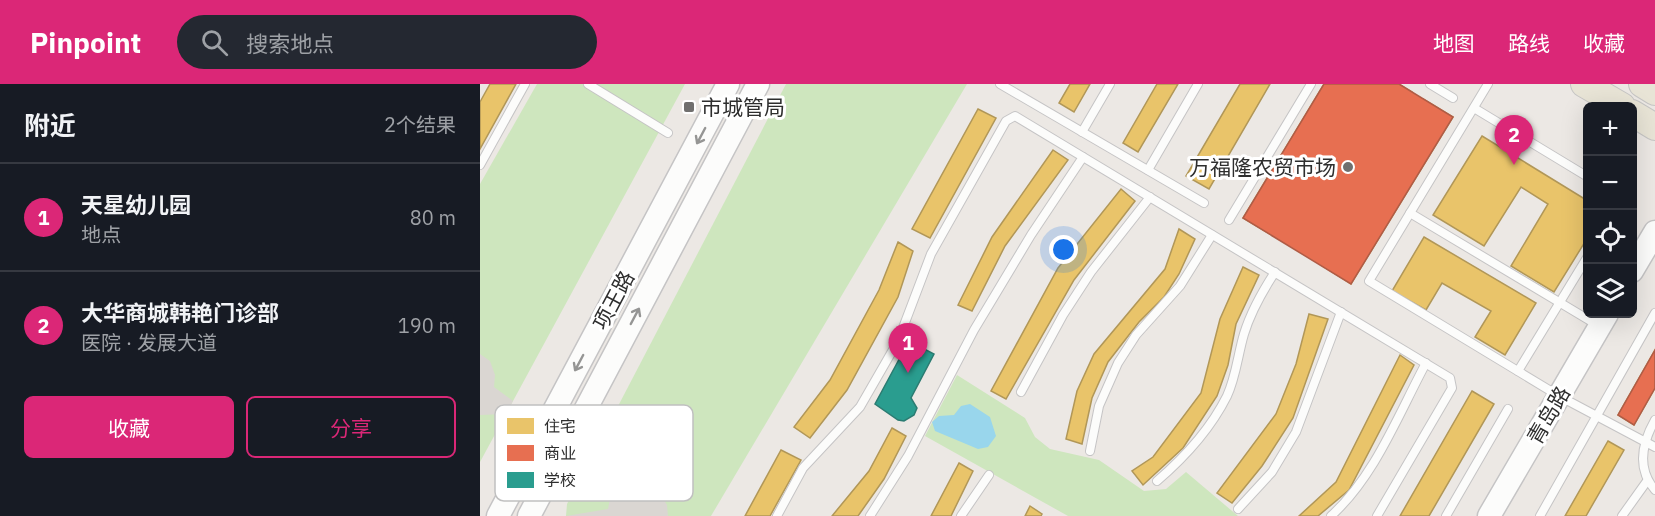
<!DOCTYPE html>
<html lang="zh">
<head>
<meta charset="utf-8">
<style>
	:root { --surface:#171b24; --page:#242831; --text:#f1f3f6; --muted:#9ea1a6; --line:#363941; --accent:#db2777 }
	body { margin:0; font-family:"IBM Plex Sans","Noto Sans SC",sans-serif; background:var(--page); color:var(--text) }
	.controls { position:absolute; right:18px; top:18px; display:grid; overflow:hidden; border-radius:9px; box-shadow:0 6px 24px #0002 }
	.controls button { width:54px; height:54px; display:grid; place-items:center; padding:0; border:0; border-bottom:2px solid var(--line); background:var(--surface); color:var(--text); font:30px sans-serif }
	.you { position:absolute; left:584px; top:166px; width:21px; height:21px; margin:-15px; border:4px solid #fff; border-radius:50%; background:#1a73e8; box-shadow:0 0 0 9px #1a73e833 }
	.badge { display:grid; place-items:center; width:39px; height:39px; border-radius:50%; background:var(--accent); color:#fff; font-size:20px; font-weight:700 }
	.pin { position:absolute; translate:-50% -50px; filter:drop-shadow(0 2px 3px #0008) }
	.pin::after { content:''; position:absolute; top:32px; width:21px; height:18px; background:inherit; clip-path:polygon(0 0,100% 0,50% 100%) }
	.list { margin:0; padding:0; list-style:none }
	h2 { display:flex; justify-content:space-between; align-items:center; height:78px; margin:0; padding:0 24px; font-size:26px }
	h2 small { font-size:20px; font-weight:400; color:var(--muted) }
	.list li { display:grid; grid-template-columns:39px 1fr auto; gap:18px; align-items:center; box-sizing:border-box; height:108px; padding:0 24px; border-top:2px solid var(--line) }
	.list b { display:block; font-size:22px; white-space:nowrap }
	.list p { margin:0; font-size:20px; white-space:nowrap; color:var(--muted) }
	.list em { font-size:20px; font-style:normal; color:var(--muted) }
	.actions { display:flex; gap:12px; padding:18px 24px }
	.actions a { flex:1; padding:14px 0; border:2px solid var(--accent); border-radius:9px; text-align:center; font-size:21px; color:var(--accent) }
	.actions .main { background:var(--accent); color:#fff }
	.icon { flex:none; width:33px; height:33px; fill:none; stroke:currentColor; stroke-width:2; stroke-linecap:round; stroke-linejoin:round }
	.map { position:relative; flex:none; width:1175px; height:432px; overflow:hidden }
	header { display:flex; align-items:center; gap:36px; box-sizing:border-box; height:84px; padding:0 30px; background:var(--accent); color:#fff }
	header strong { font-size:28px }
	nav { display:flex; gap:33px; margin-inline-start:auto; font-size:21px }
	.search { width:420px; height:54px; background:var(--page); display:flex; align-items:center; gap:15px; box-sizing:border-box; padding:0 21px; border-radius:33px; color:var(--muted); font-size:22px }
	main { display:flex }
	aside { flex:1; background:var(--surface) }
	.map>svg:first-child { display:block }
	.green { fill:#cee6be }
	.plaza { fill:#dad6d2 }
	.water { fill:#99d6ec }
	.homes { fill:#e9c46a; stroke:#b19758; stroke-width:1.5 }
	.shops { fill:#e76f51; stroke:#b05c46; stroke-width:1.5 }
	.schools { fill:#2a9d8f; stroke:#2b7c72; stroke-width:1.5 }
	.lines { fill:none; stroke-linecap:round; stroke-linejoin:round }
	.lane-casing { stroke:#c5c4c5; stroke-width:10 }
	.secondary-casing { stroke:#c5c4c5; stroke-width:25 }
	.primary-casing { stroke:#c6c5c4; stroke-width:28 }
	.lane { stroke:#fcfcfb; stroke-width:8 }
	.secondary { stroke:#fcfcfb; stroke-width:22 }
	.primary { stroke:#e8e4d6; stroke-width:26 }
	.oneway { stroke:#959594 }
	.poi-dot { fill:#706f6e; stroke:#fff; stroke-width:2 }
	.labels { text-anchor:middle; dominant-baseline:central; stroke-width:6; stroke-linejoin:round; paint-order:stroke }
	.poi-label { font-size:21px; fill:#2e2e2e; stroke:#fff; text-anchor:start }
	.street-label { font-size:21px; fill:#2e2e2e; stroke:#fff }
	.key { fill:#fff; stroke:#c0c0c0; stroke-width:1.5 }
	.key-label { font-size:16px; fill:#2e2e2e }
</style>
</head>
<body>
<header>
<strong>Pinpoint</strong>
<div class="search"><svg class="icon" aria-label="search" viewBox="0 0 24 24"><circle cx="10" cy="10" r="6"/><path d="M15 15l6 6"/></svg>搜索地点</div>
<nav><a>地图</a><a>路线</a><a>收藏</a></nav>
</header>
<main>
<aside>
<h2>附近<small>2个结果</small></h2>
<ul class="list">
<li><span class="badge">1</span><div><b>天星幼儿园</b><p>地点</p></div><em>80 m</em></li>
<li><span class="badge">2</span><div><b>大华商城韩艳门诊部</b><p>医院 · 发展大道</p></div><em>190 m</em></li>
</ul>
<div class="actions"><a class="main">收藏</a><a>分享</a></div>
</aside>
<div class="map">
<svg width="1175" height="432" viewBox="0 0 1175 432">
	<rect width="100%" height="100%" fill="#ece8e4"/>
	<!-- green -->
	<g class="green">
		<polygon points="57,0 205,0 0,378 0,100"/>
		<polygon points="306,0 487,0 231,432 86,432 87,420"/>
		<polygon points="477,291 545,334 555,353 570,365 619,376 664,407 686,405 706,388 758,432 588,432 445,352"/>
	</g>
	<!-- plaza -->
	<g class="plaza">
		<polygon points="0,270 10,277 15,291 14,303 33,317 26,330 0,331"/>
		<polygon points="154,396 168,399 178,406 187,421 188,432 86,432 128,425 132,405"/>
	</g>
	<!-- water -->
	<polygon class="water" points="490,320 510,333 516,352 508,363 498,365 455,347 452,338 459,332 474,331 481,322"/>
	<!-- homes -->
	<g class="homes">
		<polygon points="10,0 36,0 0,65 0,18"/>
		<polygon points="590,0 610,0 594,28 579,19"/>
		<polygon points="677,0 698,0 658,68 643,59"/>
		<polygon points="760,0 790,0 729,105 706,92"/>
		<polygon points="844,0 884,0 793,152 763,134"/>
		<polygon points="898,0 919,0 932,8 911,41 883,24"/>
		<polygon points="943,15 973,33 871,200 841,181"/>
		<polygon points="498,25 516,34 450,154 432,145"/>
		<polygon points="1002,52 1108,117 1108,153 1074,208 1031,182 1068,120 1041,103 1004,162 953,131"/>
		<polygon points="573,66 588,76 525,162 492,227 478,221 512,153"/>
		<polygon points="641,105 655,117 594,196 526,315 511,307 578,184"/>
		<polygon points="699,145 715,155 699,190 684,213 659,238 628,278 612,314 602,360 586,355 597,307 614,270 685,185"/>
		<polygon points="944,153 1056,219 1025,271 995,253 1011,227 962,199 946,226 912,207"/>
		<polygon points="418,158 433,167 418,213 367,306 330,354 314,343 350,296 399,206"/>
		<polygon points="763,183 779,191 756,240 748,281 737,312 703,364 663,401 652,387 673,373 721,309 740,235"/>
		<polygon points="829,230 848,235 813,334 782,382 752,419 737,409 796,330 816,280"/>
		<polygon points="1175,266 1175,304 1154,341 1138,331"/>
		<polygon points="920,271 934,281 869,406 838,432 819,432 856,398"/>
		<polygon points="992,307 1014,320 949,432 920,432"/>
		<polygon points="412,344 426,352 404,395 378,432 352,432 389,387"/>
		<polygon points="1128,357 1144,366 1106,432 1085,432"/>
		<polygon points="301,366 321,376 290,432 265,432"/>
		<polygon points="479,379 493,387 471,432 451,432"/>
		<polygon points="550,422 562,430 561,432 545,432"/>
	</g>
	<!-- shops -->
	<g class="shops">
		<polygon points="844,0 919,0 973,33 871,200 763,134"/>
		<polygon points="1175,266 1175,304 1154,341 1138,331"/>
	</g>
	<!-- schools -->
	<polygon class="schools" points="429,257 454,270 431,314 437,324 434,331 424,337 418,336 395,320"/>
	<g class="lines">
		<defs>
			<g id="lane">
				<polyline points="108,0 188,49"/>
				<polyline points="520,0 724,119"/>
				<polyline points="950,0 973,14"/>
				<polyline points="1008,0 889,197 1079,312 1175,363"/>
				<polyline points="994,24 1108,93"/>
				<polyline points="602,48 630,0"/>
				<polyline points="0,81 45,0"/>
				<polyline points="668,86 718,0"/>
				<polyline points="930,129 1119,242"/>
				<polyline points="749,136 831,0"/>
				<polyline points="1038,287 1108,172"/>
				<polyline points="541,308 583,231 611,188 670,113"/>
				<path d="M1175,336C1162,359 1156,384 1175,406"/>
				<polyline points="610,367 619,322 638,279 656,251 700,202 732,151"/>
				<path d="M677,397C705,373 730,346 747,312C756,293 758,270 764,250C771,227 782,208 795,188"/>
				<polyline points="758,425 792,388 816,348 861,228"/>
				<polyline points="297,432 323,384 380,323 418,257 451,170 526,37 535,32 970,294 972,304 897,432"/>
				<polyline points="390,432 428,372 494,246 551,151 603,73"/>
				<polyline points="481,432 509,391"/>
				<path d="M851,432C895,392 918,331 946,279"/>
				<polyline points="966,432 1028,325"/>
				<polyline points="1060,432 1175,229"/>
				<polyline points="1142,432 1167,397"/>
			</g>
			<g id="secondary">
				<polyline points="1152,187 1175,148"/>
				<polyline points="18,432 248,0"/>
				<polyline points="49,432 278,0"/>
				<polyline points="1009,432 1127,230"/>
			</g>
			<g id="primary">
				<polyline points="1104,0 1142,22"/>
				<polyline points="1162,0 1175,8"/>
				<polyline points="1152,29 1175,43"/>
			</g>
		</defs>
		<!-- lane casing -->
		<use href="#lane" class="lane-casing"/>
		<!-- secondary casing -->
		<use href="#secondary" class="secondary-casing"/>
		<!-- primary casing -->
		<use href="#primary" class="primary-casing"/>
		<!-- lane -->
		<use href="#lane" class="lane"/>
		<!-- secondary -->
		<use href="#secondary" class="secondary"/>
		<!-- primary -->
		<use href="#primary" class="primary"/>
	</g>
	<!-- one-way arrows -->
	<defs><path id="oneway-shaft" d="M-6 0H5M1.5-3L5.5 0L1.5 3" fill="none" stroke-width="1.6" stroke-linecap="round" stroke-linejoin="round" transform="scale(1.5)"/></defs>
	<g class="oneway">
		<use href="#oneway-shaft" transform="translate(221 52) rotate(118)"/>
		<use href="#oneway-shaft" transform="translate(155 232) rotate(-62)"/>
		<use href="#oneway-shaft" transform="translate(99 279) rotate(118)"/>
	</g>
	<!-- markers -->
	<g class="poi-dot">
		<rect x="203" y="17" width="12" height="12" rx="3"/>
		<circle cx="868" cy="83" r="6"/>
	</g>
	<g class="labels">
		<!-- poi labels -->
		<g class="poi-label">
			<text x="221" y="23">市城管局</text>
			<text x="856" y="83" text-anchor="end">万福隆农贸市场</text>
		</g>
		<!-- street labels -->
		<g class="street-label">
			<text transform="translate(133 216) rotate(-62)">项王路</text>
			<text transform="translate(1068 331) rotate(-60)">青岛路</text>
		</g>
	</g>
	<!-- legend -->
	<rect x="15" y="321" width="198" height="96" rx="9" class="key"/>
	<rect x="27" y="334" width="27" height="16" fill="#e9c46a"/>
	<rect x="27" y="361" width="27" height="16" fill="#e76f51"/>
	<rect x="27" y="388" width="27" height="16" fill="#2a9d8f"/>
	<g class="key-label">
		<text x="64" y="348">住宅</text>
		<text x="64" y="375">商业</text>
		<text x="64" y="402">学校</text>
	</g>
</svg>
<div class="controls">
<button>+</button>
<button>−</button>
<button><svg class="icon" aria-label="locate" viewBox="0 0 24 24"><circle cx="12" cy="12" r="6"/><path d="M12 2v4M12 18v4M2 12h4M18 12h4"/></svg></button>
<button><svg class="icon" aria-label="layers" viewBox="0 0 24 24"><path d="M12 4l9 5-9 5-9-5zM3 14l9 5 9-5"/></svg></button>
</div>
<div class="you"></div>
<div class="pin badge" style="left:428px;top:289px">1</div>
<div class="pin badge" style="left:1034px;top:81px">2</div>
</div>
</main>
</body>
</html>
